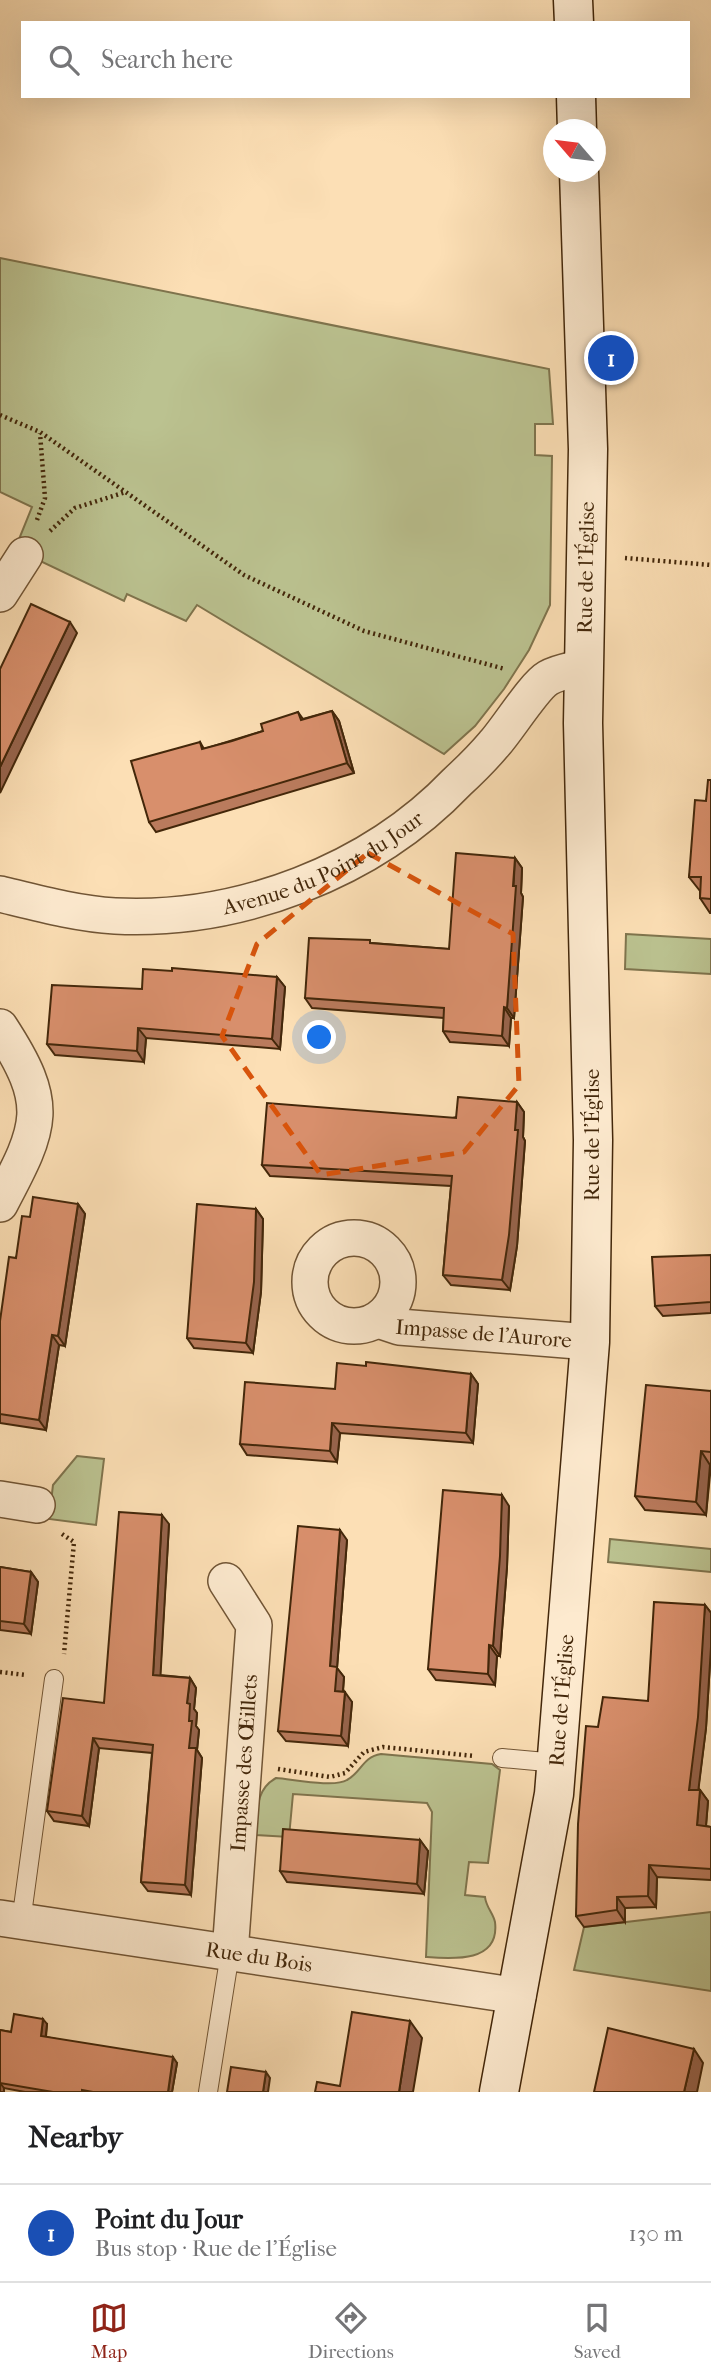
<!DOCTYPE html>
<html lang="en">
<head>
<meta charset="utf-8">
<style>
	:root { --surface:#fff; --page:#f6f6f6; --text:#202124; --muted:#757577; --line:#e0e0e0; --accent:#8f2418 }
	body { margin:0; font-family:"IM FELL French Canon",serif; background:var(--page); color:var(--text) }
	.compass { position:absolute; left:543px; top:119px; width:63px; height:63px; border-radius:50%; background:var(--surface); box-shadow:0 7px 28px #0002; rotate:298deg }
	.you { position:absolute; left:320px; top:1038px; width:24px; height:24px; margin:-18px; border:5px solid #fff; border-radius:50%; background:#1a73e8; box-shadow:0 0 0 10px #1a73e833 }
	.badge { display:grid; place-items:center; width:46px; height:46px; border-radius:50%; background:var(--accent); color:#fff; font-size:23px; font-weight:700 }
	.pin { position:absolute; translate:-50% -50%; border:4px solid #fff; box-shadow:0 2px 7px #0006 }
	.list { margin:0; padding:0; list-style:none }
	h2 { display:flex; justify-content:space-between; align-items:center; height:91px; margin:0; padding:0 28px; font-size:30px }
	h2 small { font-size:23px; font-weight:400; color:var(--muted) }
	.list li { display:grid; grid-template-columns:46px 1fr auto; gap:21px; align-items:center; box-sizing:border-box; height:98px; padding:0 28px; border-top:2px solid var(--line) }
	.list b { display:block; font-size:26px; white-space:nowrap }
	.list p { margin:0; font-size:23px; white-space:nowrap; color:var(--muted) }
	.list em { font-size:23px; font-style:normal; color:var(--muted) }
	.icon { flex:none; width:38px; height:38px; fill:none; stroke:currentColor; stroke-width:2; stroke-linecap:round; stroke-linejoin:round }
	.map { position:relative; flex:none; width:711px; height:2092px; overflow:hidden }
	.search { position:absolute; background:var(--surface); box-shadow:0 7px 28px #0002; left:21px; right:21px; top:21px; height:77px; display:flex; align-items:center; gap:18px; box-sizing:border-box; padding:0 24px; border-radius:0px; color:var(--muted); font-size:26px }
	.sheet { height:189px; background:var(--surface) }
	nav { display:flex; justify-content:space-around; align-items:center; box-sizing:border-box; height:98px; border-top:2px solid var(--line); background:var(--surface); font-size:19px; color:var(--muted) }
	nav a { display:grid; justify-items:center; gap:4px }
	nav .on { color:var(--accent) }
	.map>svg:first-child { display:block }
	.green { fill:#bbc290; stroke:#7f744d; stroke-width:2 }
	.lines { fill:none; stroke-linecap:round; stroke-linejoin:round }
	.lane-casing { stroke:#715535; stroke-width:20 }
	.street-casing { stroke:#715535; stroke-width:38 }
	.secondary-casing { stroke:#43270a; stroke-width:41 }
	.path { stroke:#43270a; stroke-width:4.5; stroke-dasharray:2 3.5; stroke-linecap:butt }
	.lane { stroke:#fdeacf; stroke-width:18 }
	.street { stroke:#fdeacf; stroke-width:35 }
	.secondary { stroke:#fdeacf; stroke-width:38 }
	.wall { fill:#ba7b5d; stroke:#43270a; stroke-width:2 }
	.shaded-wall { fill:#97644c; stroke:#43270a; stroke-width:2 }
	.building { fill:#d88f6c; stroke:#43270a; stroke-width:2 }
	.marked { fill:none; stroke:#d8540c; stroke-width:5; stroke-dasharray:14 9; stroke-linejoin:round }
	.labels { text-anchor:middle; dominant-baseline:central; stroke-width:6; stroke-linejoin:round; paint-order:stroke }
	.street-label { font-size:21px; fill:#43270a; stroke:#fdeacf }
</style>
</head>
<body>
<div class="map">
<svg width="711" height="2092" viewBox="0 0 711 2092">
	<rect width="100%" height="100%" fill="#fcdfb5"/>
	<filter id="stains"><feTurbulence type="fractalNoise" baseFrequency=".00286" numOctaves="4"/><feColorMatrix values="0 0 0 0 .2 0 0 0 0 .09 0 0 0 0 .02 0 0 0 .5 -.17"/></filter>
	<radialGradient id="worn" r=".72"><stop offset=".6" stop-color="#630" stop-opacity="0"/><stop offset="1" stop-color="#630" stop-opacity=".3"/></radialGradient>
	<!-- green -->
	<g class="green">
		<polygon points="0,258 549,369 553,424 535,424 535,455 552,456 550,605 529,650 504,689 475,726 444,754 197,605 186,621 127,594 124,601 15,549 32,507 0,492"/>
		<polygon points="626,934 711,939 711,974 625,969"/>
		<polygon points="77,1456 104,1459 96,1525 49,1519 53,1485"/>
		<polygon points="610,1539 711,1549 711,1572 608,1562"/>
		<path d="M381,1754L492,1764L500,1770L488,1863L469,1862L465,1895L485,1897C486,1907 493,1913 495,1922C500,1963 453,1959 426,1957L432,1812L427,1803L293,1794L289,1837L256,1835C258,1813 254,1790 276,1778C292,1779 334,1788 347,1780C362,1772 362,1757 381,1754Z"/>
		<polygon points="711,1912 711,1991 574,1970 584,1927"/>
	</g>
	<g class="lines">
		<defs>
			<g id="lane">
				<polyline points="502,1758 557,1763"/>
				<polyline points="21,1922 54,1679"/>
				<polyline points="208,2092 230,1953"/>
			</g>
			<g id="street">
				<polyline points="0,594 25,555"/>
				<path id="s1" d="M0,894C37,903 77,914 115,916C239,922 371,872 457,782C470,770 483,757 494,744C507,730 534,686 548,678C558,672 573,670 584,667"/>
				<path d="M0,1027C51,1105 42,1125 0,1204"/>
				<circle cx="354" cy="1282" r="44"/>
				<path id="s2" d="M378,1320L399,1327L590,1342"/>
				<polyline points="0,1499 37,1505"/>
				<polyline points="226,1581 254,1625 230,1953"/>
				<path id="s3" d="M0,1918L518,1996"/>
			</g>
			<g id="secondary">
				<polyline points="573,0 574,23"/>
				<polyline points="576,96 577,130"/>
				<path id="s4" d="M499,2092L554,1794L590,1342L593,1140L583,723L588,449L579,172"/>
			</g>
		</defs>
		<!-- lane casing -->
		<use href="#lane" class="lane-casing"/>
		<!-- street casing -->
		<use href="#street" class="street-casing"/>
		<!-- secondary casing -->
		<use href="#secondary" class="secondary-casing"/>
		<!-- path -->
		<g class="path">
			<polyline points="0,415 40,432 244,575 364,631 505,669"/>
			<polyline points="37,520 45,498 40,433"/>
			<polyline points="50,531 75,508 126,492"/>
			<polyline points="625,558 711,565"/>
			<polyline points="62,1534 74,1542 64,1654"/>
			<polyline points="0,1672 26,1675"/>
			<polyline points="278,1769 330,1777 345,1773 364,1752 383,1747 475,1756"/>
		</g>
		<!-- lane -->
		<use href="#lane" class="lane"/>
		<!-- street -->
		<use href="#street" class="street"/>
		<!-- secondary -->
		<use href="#secondary" class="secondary"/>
	</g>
	<!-- wall -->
	<g class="wall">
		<polygon points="332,711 339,721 354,773 156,832 149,822 200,742 204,749 263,731 298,712 303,719"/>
		<polygon points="711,780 711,913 710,913 700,898 700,891 689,877"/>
		<polygon points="515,858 522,868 521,893 523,897 514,1018 511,1018 509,1046 450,1042 443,1031 444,1018 312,1008 305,998 372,943 449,949"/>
		<polygon points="277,977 285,987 280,1049 146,1038 144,1062 55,1055 47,1044 142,989"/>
		<polygon points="517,1102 524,1112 523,1137 525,1141 517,1246 510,1290 451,1285 443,1275 451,1186 270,1176 262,1165"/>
		<polygon points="78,1204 85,1214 65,1346 59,1345 46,1430 0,1423 0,1321 16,1258 30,1217"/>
		<polygon points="256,1209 263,1219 261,1292 253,1353 194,1348 187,1338"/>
		<polygon points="711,1255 711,1313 663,1316 655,1306"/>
		<polygon points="471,1374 478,1384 473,1443 340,1433 337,1462 247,1455 240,1444 335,1389"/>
		<polygon points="711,1391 711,1465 706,1515 645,1510 635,1496"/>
		<polygon points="509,1506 507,1567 500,1656 497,1656 495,1685 436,1680 428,1669"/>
		<polygon points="169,1524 160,1675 190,1678 196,1688 194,1709 197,1713 196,1726 199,1730 197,1750 202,1758 191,1895 148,1891 141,1882 152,1753 99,1748 89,1826 54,1821 47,1811 104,1703"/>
		<polygon points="347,1540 337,1668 344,1677 343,1692 352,1702 348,1746 286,1741 278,1731"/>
		<polygon points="0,1567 31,1572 38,1582 31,1634 0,1630"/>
		<polygon points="705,1605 711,1613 711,1647 706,1728 698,1790 700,1790 708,1801 706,1826 711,1827 711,1880 657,1877 656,1907 625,1908 625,1922 584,1927 576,1916 598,1727 648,1701"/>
		<polygon points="420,1840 428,1851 424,1894 287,1882 280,1871"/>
		<polygon points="47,2024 46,2037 177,2063 172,2092 25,2092 4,2088 0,2092 0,2030 11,2032"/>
	</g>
	<!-- shaded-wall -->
	<g class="shaded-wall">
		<polygon points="70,622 77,633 0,793 0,767"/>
		<polygon points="332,711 339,721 354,773 347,763"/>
		<polygon points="515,858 522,868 521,893 523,897 514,1018 507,1008"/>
		<polygon points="277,977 285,987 280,1049 272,1039"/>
		<polygon points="504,1007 511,1018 509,1046 502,1036"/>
		<polygon points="138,1028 146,1038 144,1062 137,1051"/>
		<polygon points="517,1102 524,1112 523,1137 525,1141 517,1246 510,1290 502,1280"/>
		<polygon points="78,1204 85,1214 65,1346 58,1336"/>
		<polygon points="256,1209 263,1219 261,1292 253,1353 246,1343"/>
		<polygon points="52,1335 59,1345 46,1430 39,1420"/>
		<polygon points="471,1374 478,1384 473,1443 466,1433"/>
		<polygon points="332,1423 340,1433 337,1462 330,1451"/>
		<polygon points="701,1451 710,1465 706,1515 696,1502"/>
		<polygon points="502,1495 509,1506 507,1567 500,1656 493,1646"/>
		<polygon points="162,1515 169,1524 160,1684 153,1675"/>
		<polygon points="340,1530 347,1540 337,1668 344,1677 342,1701 335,1691 330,1666"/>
		<polygon points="31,1572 38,1582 31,1634 24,1624"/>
		<polygon points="705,1605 711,1613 711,1647 706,1728 697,1801 689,1790"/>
		<polygon points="489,1645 497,1656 495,1685 488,1674"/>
		<polygon points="190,1678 196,1688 194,1709 197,1713 196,1726 199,1730 197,1750 202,1758 191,1895 185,1885 189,1748 189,1721 187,1703"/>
		<polygon points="345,1692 352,1702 348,1746 341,1736"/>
		<polygon points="93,1738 99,1748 89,1826 82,1816"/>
		<polygon points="700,1790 708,1801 705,1837 697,1825"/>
		<polygon points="420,1840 428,1851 424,1894 417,1884"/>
		<polygon points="649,1865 657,1877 656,1907 648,1896"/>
		<polygon points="617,1897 625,1908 625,1922 617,1910"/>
		<polygon points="43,2019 47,2024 45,2042 41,2036"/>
		<polygon points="410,2021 422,2038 413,2092 399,2092"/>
		<polygon points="694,2049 703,2063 697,2092 684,2092"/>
		<polygon points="173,2057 177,2063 172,2092 168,2092"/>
		<polygon points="266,2072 270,2078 268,2092 263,2092"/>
		<polygon points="0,2083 4,2088 4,2092 0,2092"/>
	</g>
	<!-- building -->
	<g class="building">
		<polygon points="31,604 70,622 0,767 0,669"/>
		<polygon points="332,711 347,763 149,822 131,761 200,742 202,749 232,741 263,731 261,724 298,712 301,720"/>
		<polygon points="708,780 711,780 711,899 700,898 701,877 689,877 695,800 706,801"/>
		<polygon points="456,853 515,858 513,886 516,886 507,1008 504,1007 502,1036 443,1031 444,1008 305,998 309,938 370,940 370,943 449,949"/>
		<polygon points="172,968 277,977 272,1039 138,1028 137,1051 47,1044 52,985 142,989 143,969 172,971"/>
		<polygon points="458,1097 517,1102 515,1130 518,1130 509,1235 502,1280 443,1275 452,1176 262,1165 267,1103 456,1118"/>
		<polygon points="33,1197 78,1204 58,1336 52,1335 39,1420 0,1414 0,1321 9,1257 16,1258 22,1216 30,1217"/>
		<polygon points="197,1204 256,1209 254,1282 246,1343 187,1338"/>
		<polygon points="711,1255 711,1302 655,1306 652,1257"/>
		<polygon points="366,1362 471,1374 466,1433 332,1423 330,1451 240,1444 245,1382 335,1389 337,1363 366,1366"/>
		<polygon points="646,1385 711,1391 711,1452 701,1451 696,1502 635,1496"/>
		<polygon points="443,1490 502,1495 500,1556 493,1646 489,1645 488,1674 428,1669"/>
		<polygon points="119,1512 162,1515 153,1675 190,1678 187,1703 190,1704 189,1721 192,1721 189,1748 196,1748 185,1885 141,1882 153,1745 93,1738 82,1816 47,1811 63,1698 104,1703"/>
		<polygon points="298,1526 340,1530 330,1666 337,1667 335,1691 345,1692 341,1736 278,1731"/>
		<polygon points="0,1567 31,1572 24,1624 0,1621"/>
		<polygon points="654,1602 705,1605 698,1717 689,1790 700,1790 697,1825 711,1827 711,1869 649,1865 648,1896 617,1897 617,1910 576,1916 578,1824 586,1726 598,1727 603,1697 648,1701"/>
		<polygon points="283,1829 420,1840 417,1884 280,1871"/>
		<polygon points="352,2012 410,2021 399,2092 315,2092 317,2082 340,2086"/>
		<polygon points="14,2014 43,2019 41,2036 173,2057 168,2092 93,2092 82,2090 82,2092 53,2092 0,2083 0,2085 0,2030 11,2032"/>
		<polygon points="608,2028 694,2049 684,2092 594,2092"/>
		<polygon points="231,2067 266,2072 263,2092 227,2092"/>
	</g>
	<!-- marked area -->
	<path class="marked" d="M368,853L513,934L519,1085L464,1152L321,1175L222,1036L257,944Z"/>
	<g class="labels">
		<!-- street labels -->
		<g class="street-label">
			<text stroke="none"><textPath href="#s4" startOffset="1531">Rue de l'Église</textPath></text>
			<text stroke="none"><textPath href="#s1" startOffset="336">Avenue du Point du Jour</textPath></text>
			<text transform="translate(592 1135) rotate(-90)">Rue de l'Église</text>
			<text stroke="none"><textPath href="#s2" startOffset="107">Impasse de l'Aurore</textPath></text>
			<text stroke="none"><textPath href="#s4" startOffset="397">Rue de l'Église</textPath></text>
			<text transform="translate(244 1763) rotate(-86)">Impasse des Œillets</text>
			<text stroke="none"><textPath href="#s3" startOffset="262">Rue du Bois</textPath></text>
		</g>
	</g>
	<rect width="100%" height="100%" filter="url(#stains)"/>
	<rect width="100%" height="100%" fill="url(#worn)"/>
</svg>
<svg class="compass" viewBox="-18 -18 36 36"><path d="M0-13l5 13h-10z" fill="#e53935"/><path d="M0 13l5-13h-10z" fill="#757577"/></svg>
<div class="you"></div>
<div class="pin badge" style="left:611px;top:358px;background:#1a4fb4">1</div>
<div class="search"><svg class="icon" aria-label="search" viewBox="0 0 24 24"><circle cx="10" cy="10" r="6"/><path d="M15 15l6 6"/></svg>Search here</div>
</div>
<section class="sheet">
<h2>Nearby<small></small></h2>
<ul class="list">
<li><span class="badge" style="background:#1a4fb4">1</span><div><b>Point du Jour</b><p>Bus stop · Rue de l'Église</p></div><em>130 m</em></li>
</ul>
</section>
<nav>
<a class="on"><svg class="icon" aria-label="map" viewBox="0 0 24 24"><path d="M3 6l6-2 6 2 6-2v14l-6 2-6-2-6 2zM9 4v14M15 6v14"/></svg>Map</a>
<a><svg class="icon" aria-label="directions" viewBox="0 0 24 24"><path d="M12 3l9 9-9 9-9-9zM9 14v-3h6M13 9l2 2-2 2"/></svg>Directions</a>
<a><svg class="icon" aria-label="saved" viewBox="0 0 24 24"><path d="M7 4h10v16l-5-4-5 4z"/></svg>Saved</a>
</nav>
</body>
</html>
